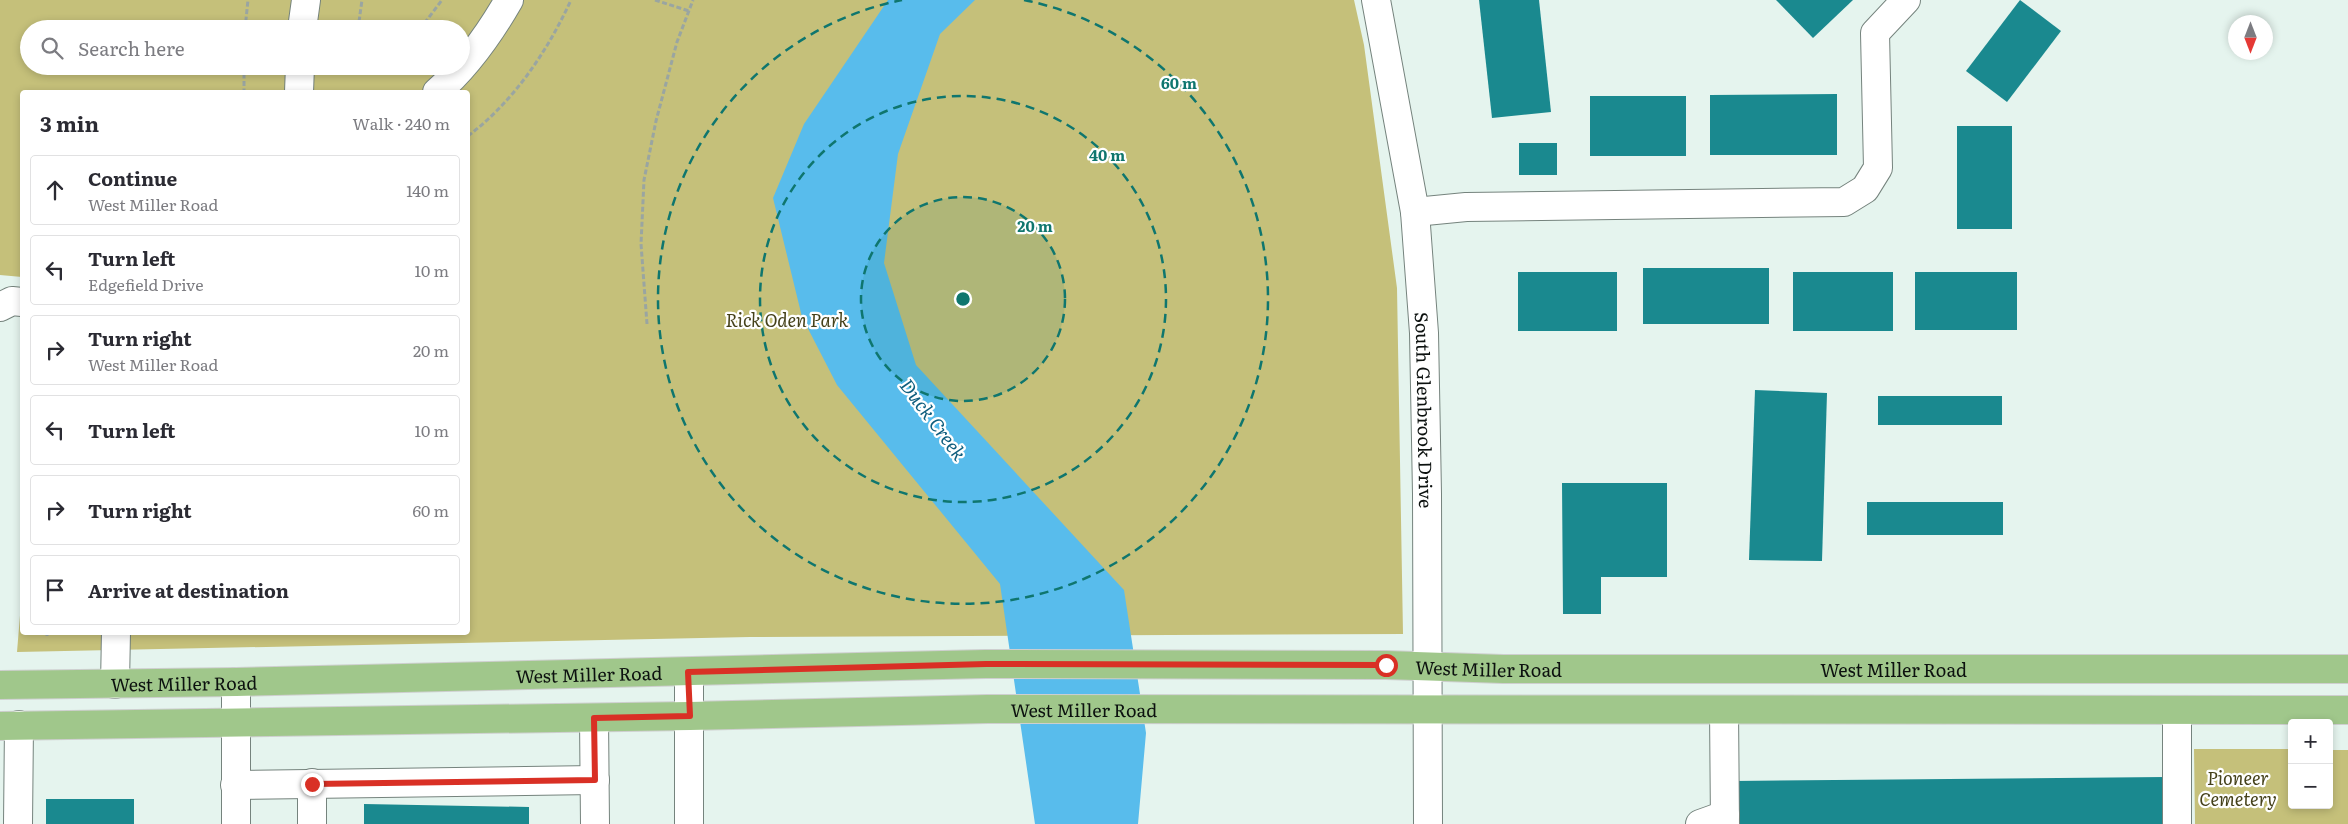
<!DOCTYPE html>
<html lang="en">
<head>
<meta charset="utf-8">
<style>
	:root { --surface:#fff; --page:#f2f2f3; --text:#2b2b33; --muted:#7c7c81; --line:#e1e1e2 }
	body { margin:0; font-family:Literata,serif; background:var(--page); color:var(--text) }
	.controls { position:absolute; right:15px; bottom:15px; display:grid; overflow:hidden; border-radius:5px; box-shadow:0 2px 8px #0003 }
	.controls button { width:45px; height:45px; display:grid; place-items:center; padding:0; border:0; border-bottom:1px solid var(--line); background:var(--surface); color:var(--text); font:25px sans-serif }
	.compass { position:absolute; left:2228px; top:15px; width:45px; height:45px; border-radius:50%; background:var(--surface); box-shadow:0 2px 8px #0003; rotate:180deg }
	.stop { position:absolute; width:15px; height:15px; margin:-11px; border:4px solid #d93025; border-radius:50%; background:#fff }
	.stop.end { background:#d93025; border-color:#fff; box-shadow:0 1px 5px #0008 }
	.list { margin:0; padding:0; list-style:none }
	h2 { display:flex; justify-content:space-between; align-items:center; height:65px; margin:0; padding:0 20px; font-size:21px }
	h2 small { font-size:16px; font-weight:400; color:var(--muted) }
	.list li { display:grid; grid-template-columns:32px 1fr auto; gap:15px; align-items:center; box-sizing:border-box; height:70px; margin:0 10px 10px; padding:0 10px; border:1px solid var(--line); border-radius:5px }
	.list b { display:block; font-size:19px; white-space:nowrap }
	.list p { margin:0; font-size:16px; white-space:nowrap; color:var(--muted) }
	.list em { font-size:16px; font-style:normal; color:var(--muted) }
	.icon { flex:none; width:28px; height:28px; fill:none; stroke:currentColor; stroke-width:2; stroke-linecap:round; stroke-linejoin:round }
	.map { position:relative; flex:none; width:2348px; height:824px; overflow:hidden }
	.search { position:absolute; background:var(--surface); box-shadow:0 2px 8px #0003; left:20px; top:20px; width:450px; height:55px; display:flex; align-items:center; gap:12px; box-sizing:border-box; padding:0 18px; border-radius:28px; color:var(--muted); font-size:19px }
	.panel { position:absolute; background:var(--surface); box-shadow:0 2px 8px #0003; left:20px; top:90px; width:450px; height:545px; border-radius:5px }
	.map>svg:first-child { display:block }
	.green { fill:#c5c07a; fill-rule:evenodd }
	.water { fill:#58bcec }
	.building { fill:#1a898f }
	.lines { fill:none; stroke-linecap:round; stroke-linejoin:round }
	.minor-casing { stroke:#75837d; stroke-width:30 }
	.major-casing { stroke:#cecfcf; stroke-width:30 }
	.path { stroke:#9aa5a1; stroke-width:3; stroke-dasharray:5 2.5; stroke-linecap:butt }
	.minor { stroke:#fff; stroke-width:28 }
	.major { stroke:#a0c78b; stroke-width:28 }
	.route { stroke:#d93025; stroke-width:6 }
	.ring { fill:none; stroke:#0f766e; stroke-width:2.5; stroke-dasharray:9 6 }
	.labels { text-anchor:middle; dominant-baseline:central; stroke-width:4.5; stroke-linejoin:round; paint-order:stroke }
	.park-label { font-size:18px; font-style:italic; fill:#45411a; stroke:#fff }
	.street-label { font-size:18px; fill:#0c110f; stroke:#fff }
	.water-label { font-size:19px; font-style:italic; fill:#0f5e7e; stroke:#fff }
	.centre { fill:#0f766e; stroke:#fff; stroke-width:2.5 }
	.ring-label { font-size:15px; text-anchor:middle; font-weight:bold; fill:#0f766e; stroke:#fff; stroke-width:4.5; stroke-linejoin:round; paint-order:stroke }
</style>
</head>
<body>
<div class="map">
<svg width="2348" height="824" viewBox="0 0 2348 824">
	<rect width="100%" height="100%" fill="#e5f4ee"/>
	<!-- green -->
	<g class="green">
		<path d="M0,0H1354L1364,45L1397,288L1403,634L750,637L17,652L22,591V632H468V92H22V277L0,275ZM29,29H461V66H29Z"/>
		<polygon points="2194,749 2292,749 2292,805 2329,805 2329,750 2348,750 2348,824 2195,824"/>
	</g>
	<!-- water -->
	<polygon class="water" points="888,0 975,0 940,34 898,154 884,263 916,365 1124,590 1146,733 1138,824 1035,824 1000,584 837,385 802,317 773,198 804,124"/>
	<!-- building -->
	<g class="building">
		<polygon points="1479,0 1539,0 1551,112 1492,118"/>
		<polygon points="1776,0 1853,0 1813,38"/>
		<polygon points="2020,0 2061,31 2007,102 1966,71"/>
		<polygon points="1837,94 1837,155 1710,155 1710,95"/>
		<rect x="1590" y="96" width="96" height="60"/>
		<rect x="1957" y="126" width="55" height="103"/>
		<rect x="1519" y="143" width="38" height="32"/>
		<rect x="1643" y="268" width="126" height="56"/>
		<rect x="1518" y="272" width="99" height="59"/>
		<rect x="1793" y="272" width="100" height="59"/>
		<rect x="1915" y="272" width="102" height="58"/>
		<polygon points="1755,390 1827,393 1822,561 1749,560"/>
		<rect x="1878" y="396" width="124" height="29"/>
		<polygon points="1562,483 1667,483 1667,577 1601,577 1601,614 1563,614"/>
		<rect x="1867" y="502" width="136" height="33"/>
		<polygon points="2165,777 2166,824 1735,824 1734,781"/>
		<rect x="46" y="799" width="88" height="25"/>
		<polygon points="364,804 529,807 529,824 364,824"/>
	</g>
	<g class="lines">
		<defs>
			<g id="minor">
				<path id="s1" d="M1376,0L1415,212L1424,333L1427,494L1428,824"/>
				<polyline points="302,29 306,0"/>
				<polyline points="299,92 300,66"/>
				<path d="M437,92C466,67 490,33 509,0"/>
				<polyline points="1415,212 1466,207 1844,202 1865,189 1878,168 1875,33 1906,0"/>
				<polyline points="0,307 12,301 22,302"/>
				<polyline points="689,673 689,824"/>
				<polyline points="115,684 116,632"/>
				<polyline points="1724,710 1725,824"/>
				<polyline points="2177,710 2177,824"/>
				<polyline points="594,718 595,824"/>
				<polyline points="235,785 595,780"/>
				<polyline points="18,824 19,725"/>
				<polyline points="236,824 236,682"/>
				<polyline points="312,824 312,783"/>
				<polyline points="1700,824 1725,815"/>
			</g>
			<g id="major">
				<path id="s2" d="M0,685L236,682L985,664L1386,665L1503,669H2348"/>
				<path id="s3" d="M0,726L690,716L987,709L2348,710"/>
			</g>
		</defs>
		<!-- minor casing -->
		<use href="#minor" class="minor-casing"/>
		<!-- major casing -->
		<use href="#major" class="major-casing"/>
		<!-- path -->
		<g class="path">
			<polyline points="655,0 689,11"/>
			<polyline points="245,29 248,0"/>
			<polyline points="358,29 362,0"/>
			<polyline points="420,29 442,0"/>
			<polyline points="244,66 244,92"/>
			<path d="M468,136C514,101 547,52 571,0"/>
			<polyline points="647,324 641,244 644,180 656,121 677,42 693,0"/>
			<polyline points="47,636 47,632"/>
		</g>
		<!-- minor -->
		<use href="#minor" class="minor"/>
		<!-- major -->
		<use href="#major" class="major"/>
	</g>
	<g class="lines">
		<!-- route -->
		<polyline class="route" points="312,784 595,780 594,718 690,716 688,672 986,664 1386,665"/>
	</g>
	<!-- distance rings -->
	<circle cx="963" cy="299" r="102" fill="#0f766e" fill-opacity=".12"/>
	<g class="ring">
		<circle cx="963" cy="299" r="102"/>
		<circle cx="963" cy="299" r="203"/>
		<path d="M1024 0A305 305 0 1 1 902 0"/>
	</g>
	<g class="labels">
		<!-- park labels -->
		<g class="park-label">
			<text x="787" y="319">Rick Oden Park</text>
			<text x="2238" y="777">Pioneer<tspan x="2238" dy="21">Cemetery</tspan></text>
		</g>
		<!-- street labels -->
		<g class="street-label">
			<text stroke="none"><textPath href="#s1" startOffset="414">South Glenbrook Drive</textPath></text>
			<text stroke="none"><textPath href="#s2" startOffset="1489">West Miller Road</textPath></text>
			<text stroke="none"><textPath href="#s2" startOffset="1894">West Miller Road</textPath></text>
			<text stroke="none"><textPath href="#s2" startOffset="589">West Miller Road</textPath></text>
			<text stroke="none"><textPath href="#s2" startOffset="184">West Miller Road</textPath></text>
			<text stroke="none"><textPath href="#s3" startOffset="1084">West Miller Road</textPath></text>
		</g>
		<!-- water labels -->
		<g class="water-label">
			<text transform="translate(934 419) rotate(53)">Duck Creek</text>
		</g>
	</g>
	<circle cx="963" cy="299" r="8" class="centre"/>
	<g class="ring-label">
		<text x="1179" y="89">60 m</text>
		<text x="1107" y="161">40 m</text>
		<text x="1035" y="232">20 m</text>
	</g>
</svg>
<div class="controls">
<button>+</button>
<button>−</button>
</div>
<svg class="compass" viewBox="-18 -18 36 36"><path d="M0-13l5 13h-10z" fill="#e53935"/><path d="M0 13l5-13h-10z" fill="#7c7c81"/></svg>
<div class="stop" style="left:1386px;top:665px"></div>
<div class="stop end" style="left:312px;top:784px"></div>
<div class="search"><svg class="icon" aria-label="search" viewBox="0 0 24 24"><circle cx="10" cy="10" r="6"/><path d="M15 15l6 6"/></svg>Search here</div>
<section class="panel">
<h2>3 min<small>Walk · 240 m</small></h2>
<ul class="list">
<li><svg class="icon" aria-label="ahead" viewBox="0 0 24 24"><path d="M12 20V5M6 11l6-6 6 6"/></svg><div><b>Continue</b><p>West Miller Road</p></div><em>140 m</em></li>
<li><svg class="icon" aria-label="left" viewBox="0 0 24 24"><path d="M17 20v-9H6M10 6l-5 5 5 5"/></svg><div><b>Turn left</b><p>Edgefield Drive</p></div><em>10 m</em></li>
<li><svg class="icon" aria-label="right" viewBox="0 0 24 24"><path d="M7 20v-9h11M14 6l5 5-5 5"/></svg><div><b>Turn right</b><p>West Miller Road</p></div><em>20 m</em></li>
<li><svg class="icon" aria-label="left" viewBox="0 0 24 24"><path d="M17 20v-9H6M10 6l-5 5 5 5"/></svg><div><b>Turn left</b></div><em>10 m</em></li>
<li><svg class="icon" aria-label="right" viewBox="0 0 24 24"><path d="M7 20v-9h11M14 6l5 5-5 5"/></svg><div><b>Turn right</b></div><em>60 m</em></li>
<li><svg class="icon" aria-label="arrive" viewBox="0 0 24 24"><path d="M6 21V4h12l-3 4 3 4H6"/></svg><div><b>Arrive at destination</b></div></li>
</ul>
</section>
</div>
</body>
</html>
